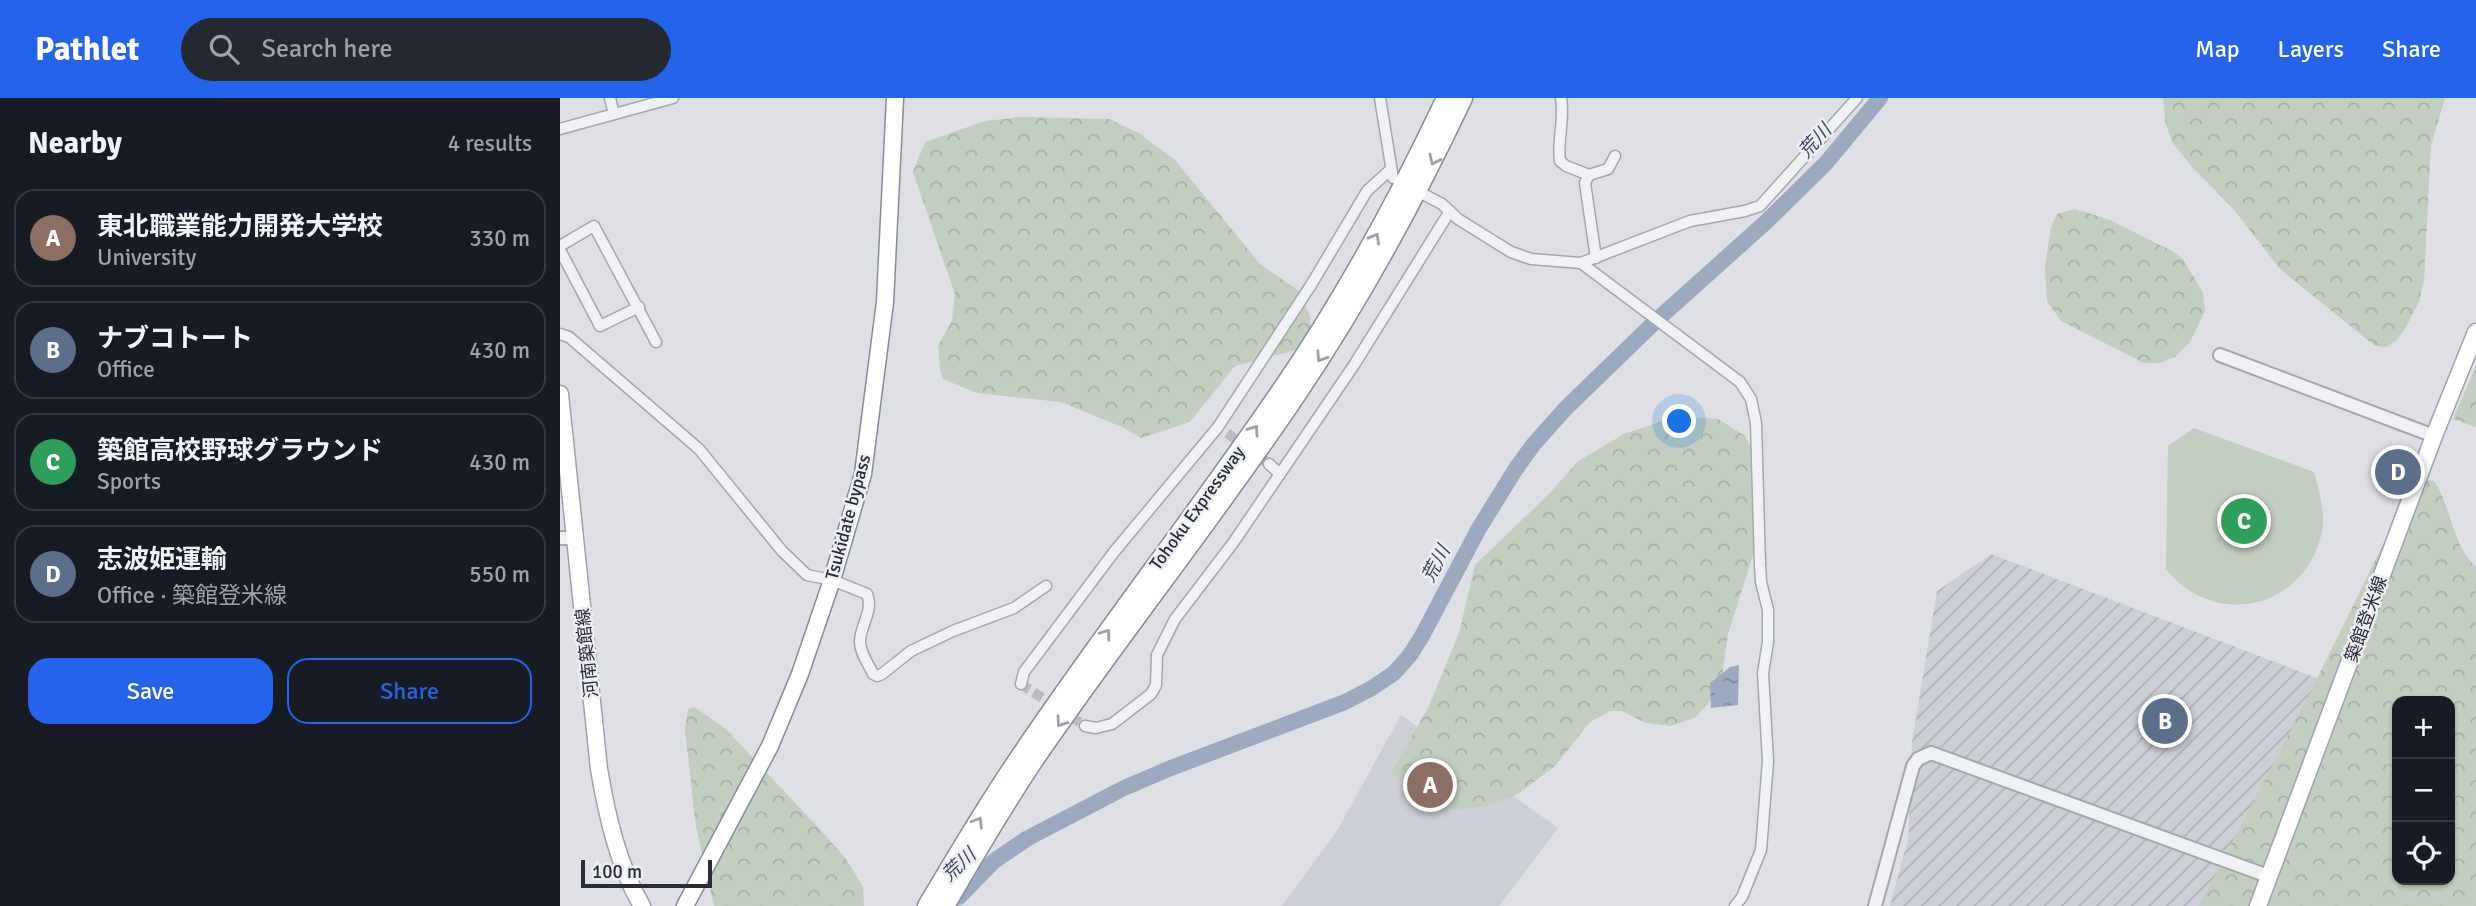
<!DOCTYPE html>
<html lang="en">
<head>
<meta charset="utf-8">
<style>
	:root { --surface:#171b24; --page:#242831; --text:#f1f3f6; --muted:#9ea1a6; --line:#363941; --accent:#2563eb }
	body { margin:0; font-family:Signika,"Noto Sans JP",sans-serif; background:var(--page); color:var(--text) }
	.controls { position:absolute; right:21px; bottom:21px; display:grid; overflow:hidden; border-radius:14px; box-shadow:0 2px 5px #0004 }
	.controls button { width:63px; height:63px; display:grid; place-items:center; padding:0; border:0; border-bottom:2px solid var(--line); background:var(--surface); color:var(--text); font:35px sans-serif }
	.scale { position:absolute; left:21px; bottom:18px; width:131px; box-sizing:border-box; padding-left:7px; border:4px solid #292d3a; border-top:0; font-size:19px; line-height:24px; white-space:nowrap; color:#292d3a; -webkit-text-stroke:5px #edeff3; paint-order:stroke }
	.you { position:absolute; left:1120px; top:324px; width:24px; height:24px; margin:-18px; border:5px solid #fff; border-radius:50%; background:#1a73e8; box-shadow:0 0 0 10px #1a73e833 }
	.badge { display:grid; place-items:center; width:46px; height:46px; border-radius:50%; background:var(--accent); color:#fff; font-size:23px; font-weight:700 }
	.pin { position:absolute; translate:-50% -50%; border:4px solid #fff; box-shadow:0 2px 7px #0006 }
	.list { margin:0; padding:0; list-style:none }
	h2 { display:flex; justify-content:space-between; align-items:center; height:91px; margin:0; padding:0 28px; font-size:30px }
	h2 small { font-size:23px; font-weight:400; color:var(--muted) }
	.list li { display:grid; grid-template-columns:46px 1fr auto; gap:21px; align-items:center; box-sizing:border-box; height:98px; margin:0 14px 14px; padding:0 14px; border:2px solid var(--line); border-radius:21px }
	.list b { display:block; font-size:26px; white-space:nowrap }
	.list p { margin:0; font-size:23px; white-space:nowrap; color:var(--muted) }
	.list em { font-size:23px; font-style:normal; color:var(--muted) }
	.actions { display:flex; gap:14px; padding:21px 28px }
	.actions a { flex:1; padding:16px 0; border:2px solid var(--accent); border-radius:21px; text-align:center; font-size:24px; color:var(--accent) }
	.actions .main { background:var(--accent); color:#fff }
	.icon { flex:none; width:38px; height:38px; fill:none; stroke:currentColor; stroke-width:2; stroke-linecap:round; stroke-linejoin:round }
	.map { position:relative; flex:none; width:1916px; height:808px; overflow:hidden }
	header { display:flex; align-items:center; gap:42px; box-sizing:border-box; height:98px; padding:0 35px; background:var(--accent); color:#fff }
	header strong { font-size:33px }
	nav { display:flex; gap:38px; margin-inline-start:auto; font-size:24px }
	.search { width:490px; height:63px; background:var(--page); display:flex; align-items:center; gap:18px; box-sizing:border-box; padding:0 24px; border-radius:38px; color:var(--muted); font-size:26px }
	main { display:flex }
	aside { flex:1; background:var(--surface) }
	.map>svg:first-child { display:block }
	.built { fill:#cccfd6 }
	.industrial { fill:url(#industrial-furrows) }
	.green { fill:#c2cec0 }
	.forest { fill:url(#forest-crowns); fill-rule:evenodd }
	.water { fill:url(#water-ripples) }
	.lines { fill:none; stroke-linecap:round; stroke-linejoin:round }
	.river { stroke:#9caac1; stroke-width:16 }
	.minor-tunnel { stroke:#babcc3; stroke-width:10; stroke-dasharray:10 5; stroke-linecap:butt }
	.minor-casing { stroke:#a4a7ae; stroke-width:13 }
	.tertiary-casing { stroke:#a4a7ae; stroke-width:16 }
	.primary-casing { stroke:#9ea3af; stroke-width:19 }
	.trunk-casing { stroke:#878c9a; stroke-width:19 }
	.motorway-casing { stroke:#878c9a; stroke-width:21 }
	.minor { stroke:#f0f1f4; stroke-width:10 }
	.tertiary { stroke:#f0f1f4; stroke-width:12 }
	.primary { stroke:#fff; stroke-width:16 }
	.trunk { stroke:#fff; stroke-width:16 }
	.motorway { stroke:#fff; stroke-width:18 }
	.oneway { stroke:#9fa0a6 }
	.labels { text-anchor:middle; dominant-baseline:central; stroke-width:5; stroke-linejoin:round; paint-order:stroke }
	.street-label { font-size:18px; fill:#292d3a; stroke:#edeff3 }
	.water-label { font-size:19px; font-style:italic; fill:#384869; stroke:#edeff3 }
</style>
</head>
<body>
<header>
<strong>Pathlet</strong>
<div class="search"><svg class="icon" aria-label="search" viewBox="0 0 24 24"><circle cx="10" cy="10" r="6"/><path d="M15 15l6 6"/></svg>Search here</div>
<nav><a>Map</a><a>Layers</a><a>Share</a></nav>
</header>
<main>
<aside>
<h2>Nearby<small>4 results</small></h2>
<ul class="list">
<li><span class="badge" style="background:#8d6e63">A</span><div><b>東北職業能力開発大学校</b><p>University</p></div><em>330 m</em></li>
<li><span class="badge" style="background:#5c6f8a">B</span><div><b>ナブコトート</b><p>Office</p></div><em>430 m</em></li>
<li><span class="badge" style="background:#2e9e5b">C</span><div><b>築館高校野球グラウンド</b><p>Sports</p></div><em>430 m</em></li>
<li><span class="badge" style="background:#5c6f8a">D</span><div><b>志波姫運輸</b><p>Office · 築館登米線</p></div><em>550 m</em></li>
</ul>
<div class="actions"><a class="main">Save</a><a>Share</a></div>
</aside>
<div class="map">
<svg width="1916" height="808" viewBox="0 0 1916 808">
	<defs>
		<pattern id="industrial-furrows" width="10" height="10" patternUnits="userSpaceOnUse" patternTransform="scale(1.75)"><rect width="10" height="10" fill="#cccfd6"/><path d="M-1 1l2-2M0 10L10 0M9 11l2-2" fill="none" stroke="#afb2b8"/></pattern>
		<pattern id="forest-crowns" width="20" height="18" patternUnits="userSpaceOnUse" patternTransform="scale(1.75)"><rect width="20" height="18" fill="#c2cec0"/><path d="M2 6a3 3 0 1 1 6 0M12 15a3 3 0 1 1 6 0" fill="none" stroke="#a7b1a6"/></pattern>
		<pattern id="water-ripples" width="26" height="14" patternUnits="userSpaceOnUse" patternTransform="scale(1.75)"><rect width="26" height="14" fill="#9caac1"/><path d="M2 4q2-2 4 0t4 0M15 11q2-2 4 0t4 0" fill="none" stroke="#7f8b9e"/></pattern>
	</defs>
	<rect width="100%" height="100%" fill="#dee0e5"/>
	<!-- built -->
	<polygon class="built" points="841,617 998,730 939,808 722,808 778,731"/>
	<!-- industrial -->
	<polygon class="industrial" points="1431,456 1770,585 1678,808 1330,808 1348,741 1352,644 1377,493"/>
	<!-- green -->
	<path class="green" d="M1634,330L1754,374C1759,393 1767,417 1761,438C1742,512 1654,531 1606,471L1608,348Z"/>
	<!-- forest -->
	<g class="forest">
		<polygon points="1603,0 1885,0 1871,48 1864,182 1859,204 1845,231 1836,243 1826,249 1815,248 1721,172 1674,112 1633,70 1612,44 1605,22"/>
		<polygon points="462,19 549,21 580,36 615,62 700,166 739,193 750,218 751,238 736,252 675,268 630,324 581,340 562,329 501,304 417,295 383,281 380,271 378,248 392,223 395,196 353,74 365,44 425,23"/>
		<polygon points="1515,111 1550,122 1612,153 1623,161 1643,195 1645,213 1630,244 1615,259 1599,265 1584,265 1501,223 1487,203 1485,169 1491,129 1497,116"/>
		<polygon points="1916,268 1916,329 1893,321"/>
		<polygon points="1117,318 1158,321 1184,337 1201,367 1205,419 1168,536 1161,587 1151,602 1136,619 1111,628 1086,625 1062,613 1050,613 1030,624 996,667 958,696 926,708 903,711 879,712 831,675 868,610 899,535 915,467 990,395 1017,364 1064,336"/>
		<path d="M1863,382L1874,383C1892,410 1892,447 1916,469V808H1639L1754,587L1840,412ZM1837,603H1890V782H1837Z"/>
		<polygon points="134,609 166,631 267,739 286,761 303,789 304,808 154,808 136,729 125,631 128,612"/>
	</g>
	<!-- water -->
	<polygon class="water" points="1179,567 1178,607 1151,610 1150,585 1170,569"/>
	<g class="lines">
		<!-- river -->
		<polyline class="river" points="384,804 399,799 434,763 468,740 564,690 611,670 785,604 812,590 834,575 850,557 862,538 918,432 955,372 973,347 1006,310 1099,220 1206,124 1266,65 1320,0"/>
		<!-- minor-tunnel -->
		<g class="minor-tunnel">
			<polyline points="667,335 709,366"/>
			<polyline points="461,586 525,628"/>
		</g>
		<defs>
			<g id="minor">
				<polyline points="50,0 54,16"/>
				<polyline points="820,0 833,80"/>
				<path d="M1001,0C1005,21 997,42 1000,63L1006,68L1029,77"/>
				<polyline points="0,31 113,0"/>
				<polyline points="863,96 882,106 898,121 951,154 971,161 1021,165 1130,123 1185,113 1200,108 1297,0"/>
				<polyline points="0,148 34,128 96,244"/>
				<polyline points="0,152 40,228 79,209"/>
				<polyline points="1036,160 1025,85 1029,77 1048,71 1055,58"/>
				<polyline points="1021,165 1180,284 1191,301 1196,325 1200,467 1201,484 1208,512 1208,544 1203,575 1208,663 1201,752 1182,799 1175,808"/>
				<path d="M0,236L9,239L139,351L222,453L247,477L272,482L307,496C314,513 300,527 300,544C300,555 309,567 313,576L317,578L322,576L351,553L393,533L454,510L486,488"/>
				<polyline points="709,366 720,376"/>
				<polyline points="461,586 464,574 554,454 658,329 751,187 807,93 830,72"/>
				<polyline points="525,628 536,630 552,626 591,596 596,587 597,557 615,521 673,445 794,267 890,113"/>
			</g>
			<g id="tertiary">
				<polyline points="1660,257 1874,338"/>
				<polyline points="0,440 15,440"/>
				<polyline points="1315,808 1353,668 1358,661 1371,655 1708,778"/>
			</g>
			<g id="primary">
				<path d="M0,296L39,671C47,718 58,767 82,808"/>
				<polyline points="1698,808 1874,338 1916,234"/>
			</g>
			<polyline id="trunk" points="125,808 210,648 240,576 272,482 303,376 325,204 335,0"/>
			<g id="motorway">
				<path d="M367,808C397,758 426,708 459,660C543,535 635,418 720,294C784,201 838,102 886,0"/>
				<path d="M385,808C412,761 440,714 470,668C555,543 650,425 735,299C799,204 854,104 903,0"/>
			</g>
		</defs>
		<!-- minor casing -->
		<use href="#minor" class="minor-casing"/>
		<!-- tertiary casing -->
		<use href="#tertiary" class="tertiary-casing"/>
		<!-- primary casing -->
		<use href="#primary" class="primary-casing"/>
		<!-- trunk casing -->
		<use href="#trunk" class="trunk-casing"/>
		<!-- motorway casing -->
		<use href="#motorway" class="motorway-casing"/>
		<!-- minor -->
		<use href="#minor" class="minor"/>
		<!-- tertiary -->
		<use href="#tertiary" class="tertiary"/>
		<!-- primary -->
		<use href="#primary" class="primary"/>
		<!-- trunk -->
		<use href="#trunk" class="trunk"/>
		<!-- motorway -->
		<use href="#motorway" class="motorway"/>
	</g>
	<!-- one-way arrows -->
	<defs><path id="oneway-chevron" d="M-2-3.5L2.5 0L-2 3.5" fill="none" stroke-width="1.6" stroke-linecap="round" stroke-linejoin="round" transform="scale(1.75)"/></defs>
	<g class="oneway">
		<use href="#oneway-chevron" transform="translate(874 62) rotate(115)"/>
		<use href="#oneway-chevron" transform="translate(815 140) rotate(-61)"/>
		<use href="#oneway-chevron" transform="translate(761 259) rotate(123)"/>
		<use href="#oneway-chevron" transform="translate(694 332) rotate(-55)"/>
		<use href="#oneway-chevron" transform="translate(546 536) rotate(-54)"/>
		<use href="#oneway-chevron" transform="translate(501 624) rotate(125)"/>
		<use href="#oneway-chevron" transform="translate(418 724) rotate(-58)"/>
	</g>
	<g class="labels">
		<!-- street labels -->
		<g class="street-label">
			<text transform="translate(637 410) rotate(-54)">Tohoku Expressway</text>
			<text transform="translate(288 419) rotate(-75)">Tsukidate bypass</text>
			<text transform="translate(1806 521) rotate(-70)">築館登米線</text>
			<text transform="translate(27 555) rotate(-96)">河南築館線</text>
		</g>
		<!-- water labels -->
		<g class="water-label">
			<text transform="translate(1255 43) rotate(-48)">荒川</text>
			<text transform="translate(876 466) rotate(-62)">荒川</text>
			<text transform="translate(399 767) rotate(-43)">荒川</text>
		</g>
	</g>
</svg>
<div class="controls">
<button>+</button>
<button>−</button>
<button><svg class="icon" aria-label="locate" viewBox="0 0 24 24"><circle cx="12" cy="12" r="6"/><path d="M12 2v4M12 18v4M2 12h4M18 12h4"/></svg></button>
</div>
<div class="scale">100 m</div>
<div class="you"></div>
<div class="pin badge" style="left:870px;top:687px;background:#8d6e63">A</div>
<div class="pin badge" style="left:1605px;top:623px;background:#5c6f8a">B</div>
<div class="pin badge" style="left:1684px;top:423px;background:#2e9e5b">C</div>
<div class="pin badge" style="left:1838px;top:374px;background:#5c6f8a">D</div>
</div>
</main>
</body>
</html>
